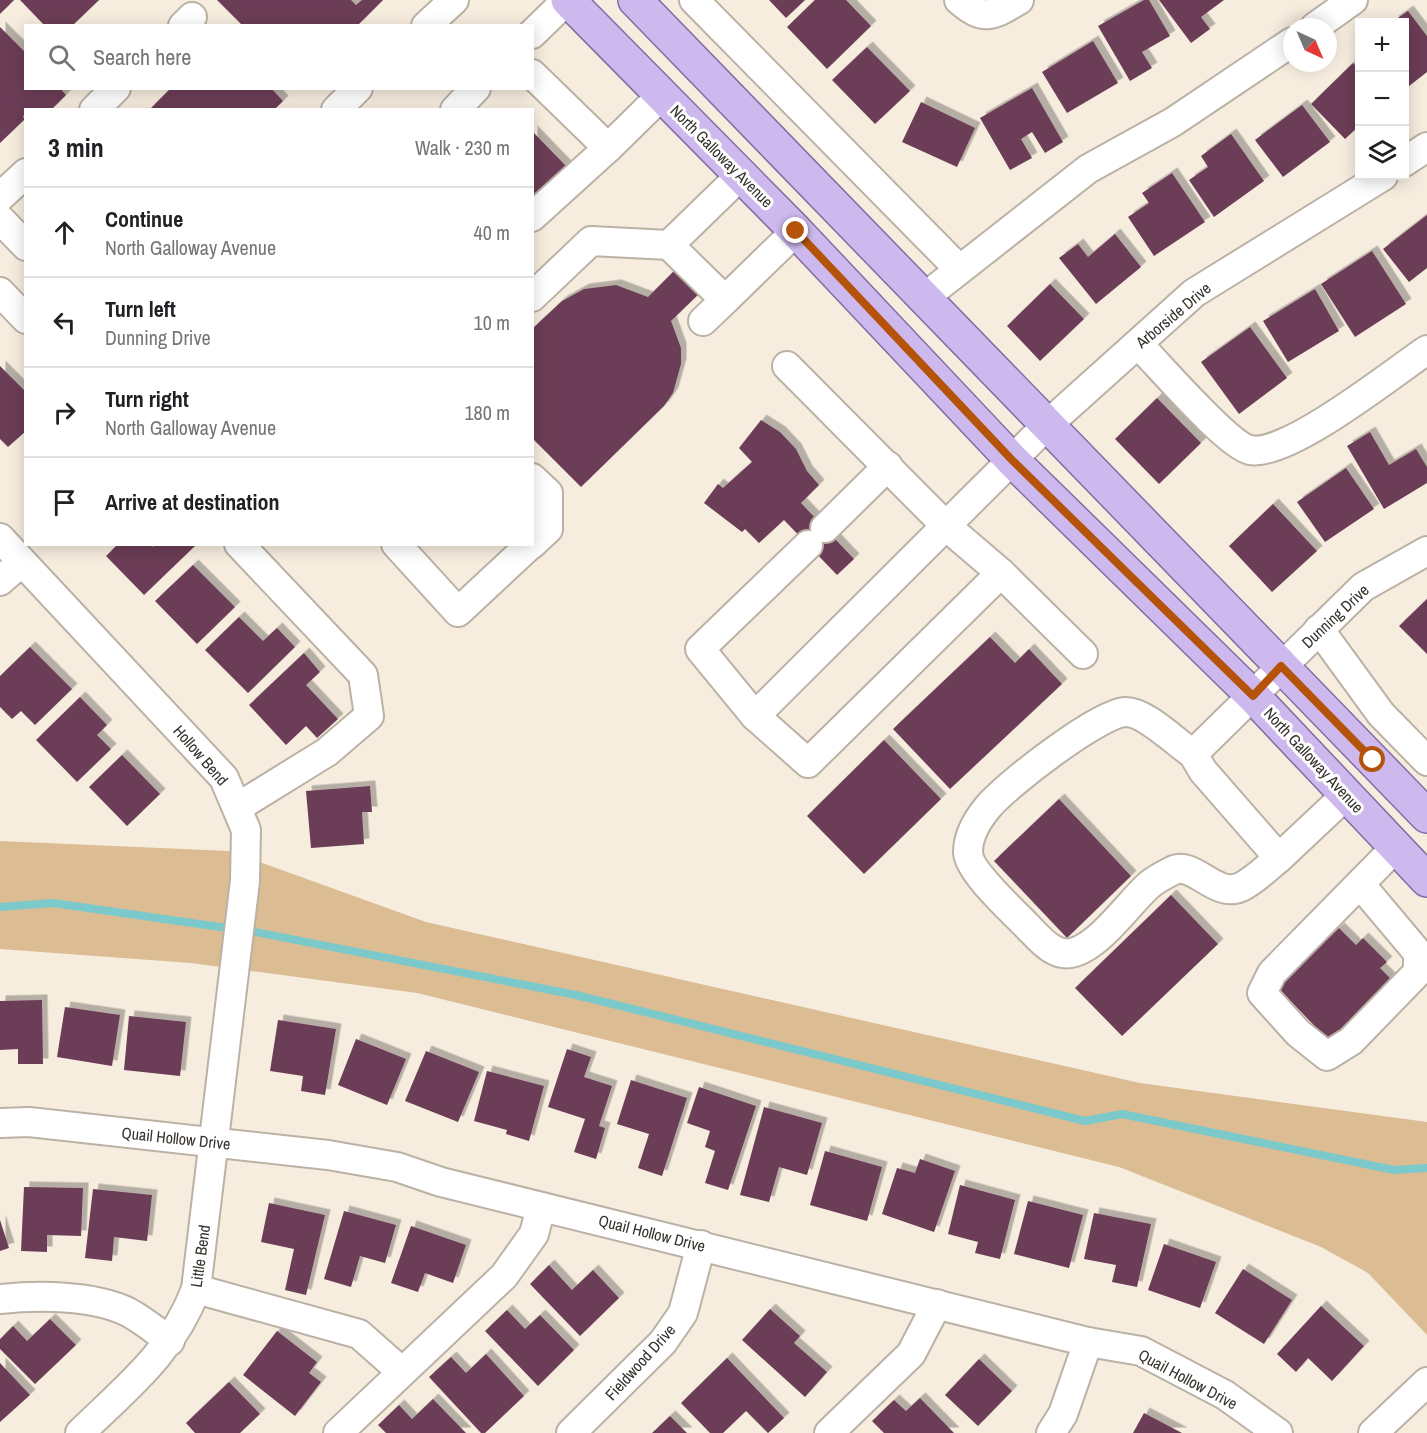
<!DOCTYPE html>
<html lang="en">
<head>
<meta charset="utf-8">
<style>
	:root { --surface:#fff; --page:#f2f2f2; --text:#202124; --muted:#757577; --line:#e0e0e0 }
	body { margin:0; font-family:"Archivo Narrow",sans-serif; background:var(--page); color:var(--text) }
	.controls { position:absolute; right:18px; top:18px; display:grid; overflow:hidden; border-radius:0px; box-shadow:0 3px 15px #0003 }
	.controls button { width:54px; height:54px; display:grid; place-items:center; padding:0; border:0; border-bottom:2px solid var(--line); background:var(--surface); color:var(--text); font:30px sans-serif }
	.compass { position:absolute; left:1283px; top:18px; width:54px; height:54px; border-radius:50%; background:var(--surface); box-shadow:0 3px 15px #0003; rotate:136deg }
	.stop { position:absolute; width:18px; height:18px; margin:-14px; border:4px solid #b45309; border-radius:50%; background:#fff }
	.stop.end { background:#b45309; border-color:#fff; box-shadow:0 2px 6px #0008 }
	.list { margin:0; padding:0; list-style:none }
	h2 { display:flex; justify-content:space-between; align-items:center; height:78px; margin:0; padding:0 24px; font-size:26px }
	h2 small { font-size:20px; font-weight:400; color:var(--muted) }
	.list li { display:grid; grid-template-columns:39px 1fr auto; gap:18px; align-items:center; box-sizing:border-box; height:90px; padding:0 24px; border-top:2px solid var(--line) }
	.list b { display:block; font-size:22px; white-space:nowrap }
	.list p { margin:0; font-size:20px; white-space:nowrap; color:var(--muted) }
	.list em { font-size:20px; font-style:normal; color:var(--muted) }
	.icon { flex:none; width:33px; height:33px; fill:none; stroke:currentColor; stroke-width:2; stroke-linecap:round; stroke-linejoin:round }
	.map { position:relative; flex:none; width:1427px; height:1433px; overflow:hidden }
	.search { position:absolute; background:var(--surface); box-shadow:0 3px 15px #0003; left:24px; top:24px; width:510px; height:66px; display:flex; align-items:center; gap:15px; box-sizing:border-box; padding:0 21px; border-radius:0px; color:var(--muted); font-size:22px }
	.panel { position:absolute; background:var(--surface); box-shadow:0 3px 15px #0003; left:24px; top:108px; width:510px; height:438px; border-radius:0px }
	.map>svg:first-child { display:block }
	.green { fill:#dbbc93 }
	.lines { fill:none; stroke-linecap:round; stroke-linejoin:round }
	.stream { stroke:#7cc9cc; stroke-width:8 }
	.building { fill:#6c3c56; filter:url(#shadow) }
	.minor-casing { stroke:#bbb1a5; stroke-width:32 }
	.major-casing { stroke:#836ca3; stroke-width:36 }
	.minor { stroke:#fff; stroke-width:28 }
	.major { stroke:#cdb9ee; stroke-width:33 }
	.route { stroke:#b45309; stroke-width:8 }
	.labels { text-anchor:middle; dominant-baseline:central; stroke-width:6; stroke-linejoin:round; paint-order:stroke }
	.street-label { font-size:16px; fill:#36322d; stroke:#fff }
</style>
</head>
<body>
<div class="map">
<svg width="1427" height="1433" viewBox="0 0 1427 1433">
	<defs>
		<filter id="shadow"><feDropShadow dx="5.5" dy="-5.5" stdDeviation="0" flood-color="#0004"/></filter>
	</defs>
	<rect width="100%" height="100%" fill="#f7eddf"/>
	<!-- green -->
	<polygon class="green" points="0,841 229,851 426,922 1140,1083 1427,1122 1427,1335 1368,1273 1321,1247 1119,1167 417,993 191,963 0,949"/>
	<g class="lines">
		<!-- stream -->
		<g class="stream">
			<polyline points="0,907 53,903 234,929"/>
			<polyline points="245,930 576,995 1085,1121 1122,1114 1394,1170 1427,1168"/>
		</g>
	</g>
	<!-- building -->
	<g class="building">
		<polygon points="0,0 14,0 0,14"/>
		<polygon points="20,0 99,0 72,26 45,26"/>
		<polygon points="217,0 351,0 356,5 362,0 383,0 357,26 243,26"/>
		<polygon points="769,0 805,0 786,18"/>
		<polygon points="815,0 846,0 871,26 827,69 787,27"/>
		<polygon points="1144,0 1149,0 1170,36 1142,52 1152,68 1130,81 1098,26"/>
		<polygon points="1159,0 1224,0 1201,17 1210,29 1191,43"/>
		<polygon points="1408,11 1427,36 1427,72 1404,90 1404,22 1392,22"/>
		<polygon points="0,27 26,53 26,88 60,88 66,95 51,110 26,110 23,117 25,119 0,143"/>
		<polygon points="1093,41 1118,83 1067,113 1042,72"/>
		<polygon points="867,47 910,91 875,124 832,80"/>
		<polygon points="1353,63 1360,70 1360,125 1345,139 1311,104"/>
		<polygon points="171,88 271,88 283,101 274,110 149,110"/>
		<polygon points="1032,88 1063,142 1045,153 1032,132 1021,139 1032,158 1010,170 980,118"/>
		<polygon points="921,102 975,128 957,167 902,142"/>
		<polygon points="1302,105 1330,142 1283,177 1255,140"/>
		<polygon points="532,131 566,166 532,198"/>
		<polygon points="1231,134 1264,181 1214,217 1189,180 1208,167 1201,156"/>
		<polygon points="1172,173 1205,222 1154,256 1128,217 1149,203 1142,193"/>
		<polygon points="1427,215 1427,268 1409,282 1383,249"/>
		<polygon points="1115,234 1141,267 1096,304 1059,258 1078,244 1088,257"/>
		<polygon points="1372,251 1406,304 1355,337 1321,284"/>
		<polygon points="680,265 704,289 671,321 681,348 681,364 673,393 664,406 581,487 532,438 532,329 562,301 584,289 616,285 648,297"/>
		<polygon points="1050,284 1084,319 1040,361 1007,326"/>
		<polygon points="1315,289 1339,331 1288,362 1263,321"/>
		<polygon points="1250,327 1287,378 1239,414 1201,362"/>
		<polygon points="0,366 26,392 26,431 8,447 0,439"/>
		<polygon points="1157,398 1201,443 1159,484 1115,439"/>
		<polygon points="761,420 780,432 796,449 807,471 819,485 801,503 854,559 837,575 784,520 759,543 745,529 742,532 704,503 718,484 723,488 752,462 739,448"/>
		<polygon points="1370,432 1389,465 1416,449 1427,467 1427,483 1384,509 1347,446"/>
		<polygon points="1346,468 1374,509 1325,542 1297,502"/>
		<polygon points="1273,504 1317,551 1272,592 1229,546"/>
		<polygon points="118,544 150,544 153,547 155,544 197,544 144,595 106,556"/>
		<polygon points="193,565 235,607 197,644 155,601"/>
		<polygon points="1427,599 1427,654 1399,626"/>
		<polygon points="239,617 263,641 277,628 295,647 248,693 205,650"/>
		<polygon points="990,637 1015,663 1029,649 1062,684 950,789 893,729"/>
		<polygon points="30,647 72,689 35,725 21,711 12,719 0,707 0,676"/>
		<polygon points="304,653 320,672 306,685 338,719 317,738 306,726 286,745 249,705"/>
		<polygon points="80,697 107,725 97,735 111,749 77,782 36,740"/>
		<polygon points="884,740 941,799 864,874 807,816"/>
		<polygon points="122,755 160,794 127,826 89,787"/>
		<polygon points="370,786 372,812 362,812 364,844 311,848 306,791"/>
		<polygon points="1059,799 1131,876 1067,938 994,861"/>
		<polygon points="1171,895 1218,944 1122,1036 1075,988"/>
		<polygon points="1339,928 1356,945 1363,938 1387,962 1380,968 1395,983 1332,1044 1277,987"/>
		<polygon points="42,1000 43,1064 18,1064 18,1049 0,1050 0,1001"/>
		<polygon points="65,1007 120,1015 112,1066 57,1057"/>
		<polygon points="129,1016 186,1022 180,1076 124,1070"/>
		<polygon points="278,1020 336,1029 325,1095 301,1091 303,1076 270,1071"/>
		<polygon points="356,1039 406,1059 387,1105 338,1085"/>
		<polygon points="567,1049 591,1057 584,1077 612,1086 599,1126 605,1128 596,1159 574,1152 585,1119 548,1107"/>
		<polygon points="426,1051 479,1072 458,1122 405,1101"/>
		<polygon points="487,1071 544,1086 529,1141 506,1134 507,1130 474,1121"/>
		<polygon points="631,1080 687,1098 662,1176 638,1168 649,1134 617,1124"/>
		<polygon points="699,1087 756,1106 728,1190 705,1183 715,1151 705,1147 710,1131 687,1123"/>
		<polygon points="764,1107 822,1123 807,1175 779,1167 769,1202 740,1195"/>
		<polygon points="825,1151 882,1167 867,1221 810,1205"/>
		<polygon points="920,1159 955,1171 934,1232 882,1214 897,1168 915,1173"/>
		<polygon points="960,1185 1015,1200 1000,1259 975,1253 978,1242 948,1234"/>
		<polygon points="24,1187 83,1188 81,1236 47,1235 47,1252 21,1251"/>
		<polygon points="93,1189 152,1195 147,1241 114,1237 112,1261 85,1258"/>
		<polygon points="1028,1201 1083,1215 1069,1268 1014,1254"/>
		<polygon points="269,1203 325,1215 306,1295 285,1290 294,1249 261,1242"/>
		<polygon points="344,1211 396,1225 385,1263 360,1256 351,1287 324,1279"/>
		<polygon points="1094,1213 1151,1224 1137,1287 1112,1282 1116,1265 1084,1259"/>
		<polygon points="0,1220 9,1248 0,1251"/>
		<polygon points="411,1226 466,1245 453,1283 425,1273 418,1292 391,1283"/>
		<polygon points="1164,1244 1216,1262 1200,1308 1148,1290"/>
		<polygon points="549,1265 572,1290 593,1270 619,1298 580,1336 530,1284"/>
		<polygon points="1243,1269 1292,1300 1264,1344 1215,1313"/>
		<polygon points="1321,1306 1364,1346 1332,1381 1308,1358 1296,1372 1277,1354"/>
		<polygon points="770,1309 800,1336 794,1343 827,1372 805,1397 742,1340"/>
		<polygon points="507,1310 525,1329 540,1315 574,1350 538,1386 485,1331"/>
		<polygon points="50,1319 76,1345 35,1384 0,1349 0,1339 13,1326 27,1341"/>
		<polygon points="277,1331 317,1362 309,1373 321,1382 295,1416 243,1375"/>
		<polygon points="486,1354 524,1396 485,1433 481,1433 429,1377 451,1357 466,1373"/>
		<polygon points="727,1358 784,1418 768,1433 746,1411 723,1433 710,1433 681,1403"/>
		<polygon points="979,1359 1012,1391 978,1426 945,1395"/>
		<polygon points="0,1363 30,1395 0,1422"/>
		<polygon points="229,1382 260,1414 240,1433 195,1433 186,1423"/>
		<polygon points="920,1398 954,1433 884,1433 872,1421 894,1400 906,1411"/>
		<polygon points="433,1399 466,1433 386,1433 378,1425 399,1405 412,1419"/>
		<polygon points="1144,1413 1182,1433 1133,1433"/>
		<polygon points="670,1416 687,1433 652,1433"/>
	</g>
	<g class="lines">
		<defs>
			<g id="minor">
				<polyline points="694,0 959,269"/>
				<path d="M959,0C984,22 992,16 1019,0"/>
				<polyline points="183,26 192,17"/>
				<polyline points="426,26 454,0"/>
				<polyline points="1315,27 1353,0"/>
				<polyline points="532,34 567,0"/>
				<polyline points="532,74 608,148 662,95"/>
				<polyline points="94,110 116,88"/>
				<polyline points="336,110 358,88"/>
				<polyline points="455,110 476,88"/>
				<polyline points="1404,162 1427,147"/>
				<polyline points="0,197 26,173"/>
				<polyline points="532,217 608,148"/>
				<polyline points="0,219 26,246"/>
				<polyline points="669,245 725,300 796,231"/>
				<polyline points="0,292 26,319"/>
				<polyline points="532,297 591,241 669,245 741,175"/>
				<polyline points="925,297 1088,169 1173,122 1292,42"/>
				<polyline points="703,321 725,300"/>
				<path d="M1138,344C1158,364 1227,445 1250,450C1287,458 1394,372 1427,350"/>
				<polyline points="787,366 946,526 1001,573 808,763 755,716 1046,426 1194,293 1383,176"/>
				<polyline points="532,478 548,493 548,529 532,544"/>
				<polyline points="825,528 888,466"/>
				<path d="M0,538L224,778L246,830L245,881L196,1289C172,1353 127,1387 80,1433"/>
				<polyline points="396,544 458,612 531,544"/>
				<polyline points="1001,573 1083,654"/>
				<polyline points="0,581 22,562"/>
				<polyline points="1319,629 1381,714 1427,761"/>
				<polyline points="755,716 700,649 808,545"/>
				<path d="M1193,754C1176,743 1145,711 1125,712C1098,714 1006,785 988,807C978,819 968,836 968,852C968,871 1013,911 1027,926C1040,939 1055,959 1075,952C1102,943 1128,904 1149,885C1155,880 1164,875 1172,871C1194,859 1216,901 1243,886C1256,879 1268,867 1279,858L1203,771L1193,754L1363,587L1427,551"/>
				<polyline points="238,807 327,752 369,716 363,675 239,544"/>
				<polyline points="1279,858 1347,794"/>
				<polyline points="1360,884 1418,953 1418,972 1351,1041 1327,1056 1298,1033 1262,993 1272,973 1396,847"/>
				<polyline points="0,1123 29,1122 328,1155 397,1167 441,1182 1088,1342 1141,1351 1225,1395 1278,1433"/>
				<polyline points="196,1289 359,1334 402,1372"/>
				<path d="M0,1299C38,1295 93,1295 128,1312C143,1320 156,1331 170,1341"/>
				<polyline points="338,1433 504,1276 534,1234 541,1207"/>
				<polyline points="571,1433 663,1342 683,1313 701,1245"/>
				<polyline points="829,1433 911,1354 937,1304"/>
				<polyline points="1051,1433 1063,1414 1088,1342"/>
				<polyline points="1373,1433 1427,1382"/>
			</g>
			<g id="major">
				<polyline points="568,0 796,231 1012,460 1253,696 1427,880"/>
				<polyline points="635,0 1427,816"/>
			</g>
		</defs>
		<!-- minor casing -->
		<use href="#minor" class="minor-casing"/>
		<!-- major casing -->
		<use href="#major" class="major-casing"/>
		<!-- minor -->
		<use href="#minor" class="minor"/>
		<!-- major -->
		<use href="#major" class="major"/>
	</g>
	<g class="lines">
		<!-- route -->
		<polyline class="route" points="796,231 1012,460 1253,696 1281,666 1373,760"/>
	</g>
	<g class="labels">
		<!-- street labels -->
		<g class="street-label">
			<text transform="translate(722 156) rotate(45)">North Galloway Avenue</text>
			<text transform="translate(1173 315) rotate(-40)">Arborside Drive</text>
			<text transform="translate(1335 616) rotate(-43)">Dunning Drive</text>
			<text transform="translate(201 755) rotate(49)">Hollow Bend</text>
			<text transform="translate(1314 760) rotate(47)">North Galloway Avenue</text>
			<text transform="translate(176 1138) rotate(6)">Quail Hollow Drive</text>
			<text transform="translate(652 1233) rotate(14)">Quail Hollow Drive</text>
			<text transform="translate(200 1256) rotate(-82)">Little Bend</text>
			<text transform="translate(640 1362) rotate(-48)">Fieldwood Drive</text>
			<text transform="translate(1188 1379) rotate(28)">Quail Hollow Drive</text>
		</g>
	</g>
</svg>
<div class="controls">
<button>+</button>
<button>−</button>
<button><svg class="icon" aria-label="layers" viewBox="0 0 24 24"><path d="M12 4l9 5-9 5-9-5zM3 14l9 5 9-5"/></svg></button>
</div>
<svg class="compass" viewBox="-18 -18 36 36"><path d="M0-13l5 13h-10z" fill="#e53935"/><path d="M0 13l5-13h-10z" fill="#757577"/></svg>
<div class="stop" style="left:1373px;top:760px"></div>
<div class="stop end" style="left:796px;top:231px"></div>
<div class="search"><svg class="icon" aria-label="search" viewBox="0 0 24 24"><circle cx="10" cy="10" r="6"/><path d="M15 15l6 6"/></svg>Search here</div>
<section class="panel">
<h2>3 min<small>Walk · 230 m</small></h2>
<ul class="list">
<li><svg class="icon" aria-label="ahead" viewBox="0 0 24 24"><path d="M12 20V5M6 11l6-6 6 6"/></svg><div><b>Continue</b><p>North Galloway Avenue</p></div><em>40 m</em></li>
<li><svg class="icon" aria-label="left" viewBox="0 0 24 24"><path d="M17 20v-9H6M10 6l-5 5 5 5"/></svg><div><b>Turn left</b><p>Dunning Drive</p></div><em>10 m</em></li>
<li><svg class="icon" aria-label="right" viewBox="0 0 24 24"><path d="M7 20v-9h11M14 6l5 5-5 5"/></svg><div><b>Turn right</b><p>North Galloway Avenue</p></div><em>180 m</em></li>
<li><svg class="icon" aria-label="arrive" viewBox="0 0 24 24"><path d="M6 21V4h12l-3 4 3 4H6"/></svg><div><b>Arrive at destination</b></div></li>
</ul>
</section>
</div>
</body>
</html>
